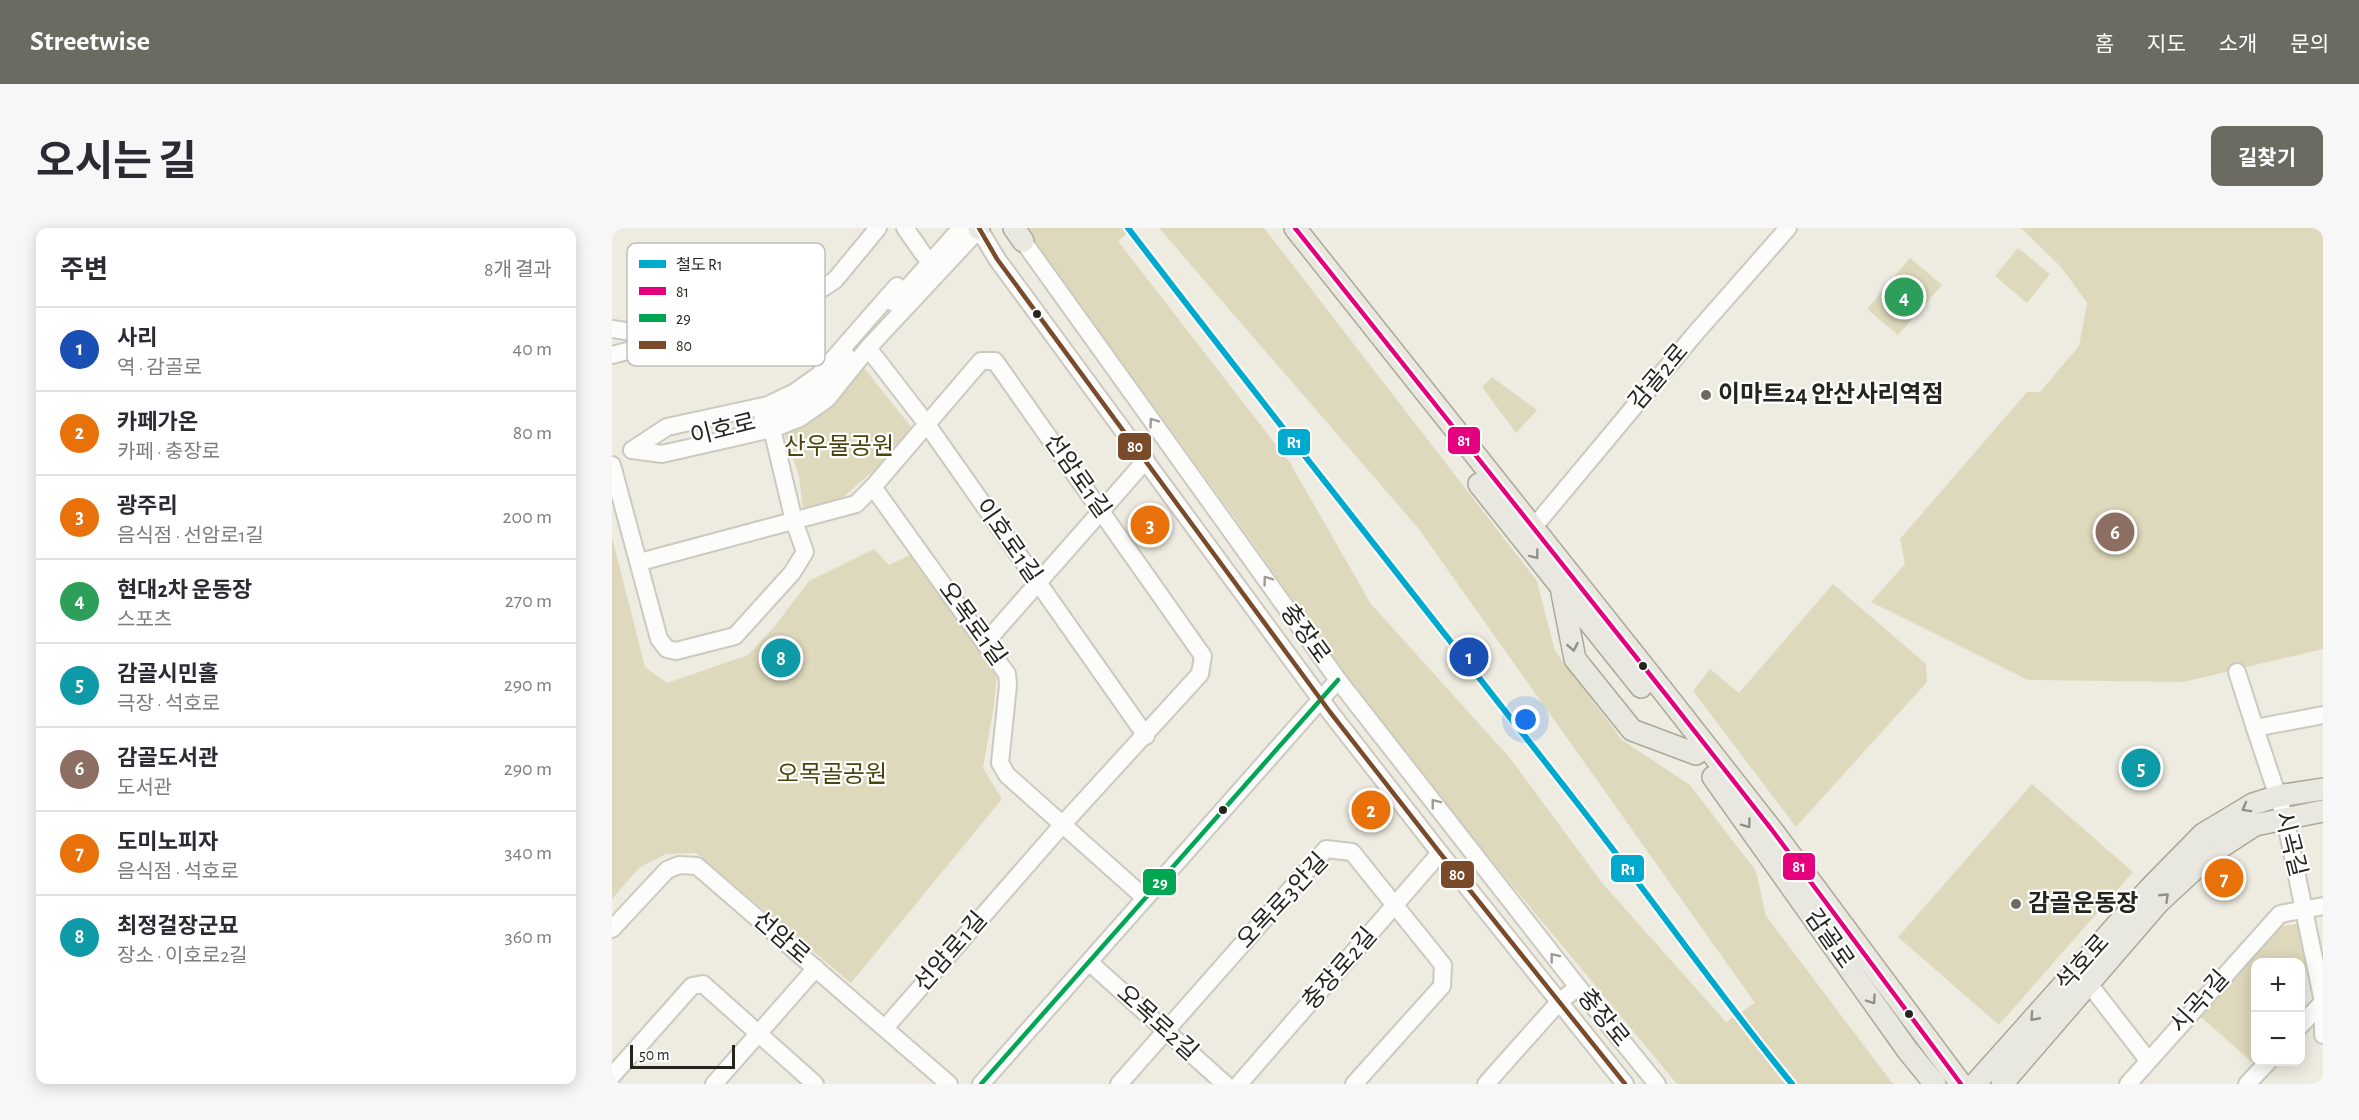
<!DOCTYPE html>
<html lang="ko">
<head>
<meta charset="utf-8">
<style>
	:root { --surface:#fff; --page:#f7f7f7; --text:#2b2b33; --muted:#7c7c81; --line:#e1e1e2; --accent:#6c6b62 }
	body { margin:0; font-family:"Alegreya Sans","Noto Sans KR",sans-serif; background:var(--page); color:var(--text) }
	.controls { position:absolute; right:18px; bottom:18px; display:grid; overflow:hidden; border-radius:12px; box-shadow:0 3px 15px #0003 }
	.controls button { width:54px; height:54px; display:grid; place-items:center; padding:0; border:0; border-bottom:2px solid var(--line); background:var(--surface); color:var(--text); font:30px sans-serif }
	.scale { position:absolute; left:18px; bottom:15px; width:105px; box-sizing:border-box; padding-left:6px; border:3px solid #26251d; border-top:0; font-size:16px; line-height:21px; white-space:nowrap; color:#26251d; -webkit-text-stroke:4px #fff; paint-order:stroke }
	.you { position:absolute; left:914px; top:492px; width:21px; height:21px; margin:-15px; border:4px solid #fff; border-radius:50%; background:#1a73e8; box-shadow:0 0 0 9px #1a73e833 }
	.badge { display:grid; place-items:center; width:39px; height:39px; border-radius:50%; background:var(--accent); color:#fff; font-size:20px; font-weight:700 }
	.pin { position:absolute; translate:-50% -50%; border:3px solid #fff; box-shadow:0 2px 6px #0006 }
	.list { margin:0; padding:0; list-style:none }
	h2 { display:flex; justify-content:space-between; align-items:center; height:78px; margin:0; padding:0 24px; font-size:26px }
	h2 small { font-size:20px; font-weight:400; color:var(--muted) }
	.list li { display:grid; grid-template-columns:39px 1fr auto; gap:18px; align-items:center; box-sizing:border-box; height:84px; padding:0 24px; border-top:2px solid var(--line) }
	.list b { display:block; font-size:22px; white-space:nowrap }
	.list p { margin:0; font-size:20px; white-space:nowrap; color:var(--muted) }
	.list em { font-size:20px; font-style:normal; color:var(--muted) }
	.map { position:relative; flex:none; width:1711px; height:856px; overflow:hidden; border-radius:12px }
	header { display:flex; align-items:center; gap:36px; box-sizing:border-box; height:84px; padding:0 30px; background:var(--accent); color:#fff }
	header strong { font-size:28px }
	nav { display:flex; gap:33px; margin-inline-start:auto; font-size:21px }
	.intro { display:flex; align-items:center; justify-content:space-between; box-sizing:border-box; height:144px; padding:0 36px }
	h1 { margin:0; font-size:42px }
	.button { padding:15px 27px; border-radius:12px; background:var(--accent); color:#fff; font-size:21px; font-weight:700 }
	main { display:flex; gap:36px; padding:0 36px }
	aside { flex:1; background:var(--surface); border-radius:12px; box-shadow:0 3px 15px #0003 }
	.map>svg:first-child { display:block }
	.green { fill:#ded9bc }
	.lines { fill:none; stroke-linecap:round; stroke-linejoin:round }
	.minor-casing { stroke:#cbc9c0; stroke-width:20 }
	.major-casing { stroke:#aba898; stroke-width:24 }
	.minor { stroke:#fcfcfa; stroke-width:16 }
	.major { stroke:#e9e8e0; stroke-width:21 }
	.bus-1-casing { stroke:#fff; stroke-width:9 }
	.bus-2-casing { stroke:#fff; stroke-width:9 }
	.bus-3-casing { stroke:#fff; stroke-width:9 }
	.bus-1 { stroke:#e5007d; stroke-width:4.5 }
	.bus-2 { stroke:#00a651; stroke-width:4.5 }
	.bus-3 { stroke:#7a4b2a; stroke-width:4.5 }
	.rail-1-casing { stroke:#fff; stroke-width:10 }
	.rail-1 { stroke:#00a9ce; stroke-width:6 }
	.oneway { stroke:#9c9b97 }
	.oneway2 { stroke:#919088 }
	.bus-dot { fill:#26251d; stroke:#fff; stroke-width:2 }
	.poi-dot { fill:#6c6b62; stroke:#fff; stroke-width:2 }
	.labels { text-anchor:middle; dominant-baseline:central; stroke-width:4.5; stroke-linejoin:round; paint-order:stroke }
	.street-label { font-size:24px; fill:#26251d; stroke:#fff }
	.poi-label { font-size:24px; font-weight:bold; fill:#26251d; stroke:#fff; text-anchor:start }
	.park-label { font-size:24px; fill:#4c440d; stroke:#fff }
	.key { fill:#fff; stroke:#bebebb; stroke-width:1.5 }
	.key-label { font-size:16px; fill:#26251d }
	.line-badge { stroke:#fff; stroke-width:2 }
	.badge-label { font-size:16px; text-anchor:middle; font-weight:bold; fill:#fff }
</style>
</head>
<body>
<header>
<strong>Streetwise</strong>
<nav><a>홈</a><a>지도</a><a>소개</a><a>문의</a></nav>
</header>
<div class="intro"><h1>오시는 길</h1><a class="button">길찾기</a></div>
<main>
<aside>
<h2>주변<small>8개 결과</small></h2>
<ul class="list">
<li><span class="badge" style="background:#1a4fb4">1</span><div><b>사리</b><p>역 · 감골로</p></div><em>40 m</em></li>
<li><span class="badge" style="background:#e8710a">2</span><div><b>카페가온</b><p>카페 · 충장로</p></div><em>80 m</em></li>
<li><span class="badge" style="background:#e8710a">3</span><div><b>광주리</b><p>음식점 · 선암로1길</p></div><em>200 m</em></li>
<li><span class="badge" style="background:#2e9e5b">4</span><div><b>현대2차 운동장</b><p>스포츠</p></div><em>270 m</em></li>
<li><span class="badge" style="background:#0f9aa8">5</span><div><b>감골시민홀</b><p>극장 · 석호로</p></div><em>290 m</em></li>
<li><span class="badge" style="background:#8d6e63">6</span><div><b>감골도서관</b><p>도서관</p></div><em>290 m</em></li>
<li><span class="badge" style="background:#e8710a">7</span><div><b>도미노피자</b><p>음식점 · 석호로</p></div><em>340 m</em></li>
<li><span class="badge" style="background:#0f9aa8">8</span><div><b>최정걸장군묘</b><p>장소 · 이호로2길</p></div><em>360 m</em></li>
</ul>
</aside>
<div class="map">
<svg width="1711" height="856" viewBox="0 0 1711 856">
	<rect width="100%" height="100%" fill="#eeece1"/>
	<!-- green -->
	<g class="green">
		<polygon points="412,0 521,0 506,13 678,235 759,376 898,530 991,656 1114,794 1143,775 806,300 547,0 652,0 925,353 943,423 1010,512 1078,557 1144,643 1154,688 1281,856 1065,856 782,515 628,297"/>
		<polygon points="1409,0 1711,0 1711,421 1571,454 1416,452 1259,374 1293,336 1288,311 1415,164 1428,164 1467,118 1475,75 1449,39"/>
		<polygon points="1406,20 1438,46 1415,75 1383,48"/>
		<polygon points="1298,30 1330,57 1286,107 1255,81"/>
		<path d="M252,140L300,200L274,232L230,270L191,281L187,248L171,201C207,185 227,170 252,140Z"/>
		<polygon points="880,149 925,182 904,205 870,159"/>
		<polygon points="0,309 33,439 55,455 136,427 162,399 197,353 262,321 277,337 302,325 385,445 382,477 371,540 390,571 239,755 84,625 54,626 27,640 0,671"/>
		<polygon points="1221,356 1314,436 1315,454 1184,599 1081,463 1098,441 1127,465"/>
		<polygon points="1420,556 1521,644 1387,797 1286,709"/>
		<polygon points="1689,695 1696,740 1689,749 1688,734 1644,734 1644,834 1642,836 1588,788 1667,699"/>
	</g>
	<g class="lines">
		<defs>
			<g id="minor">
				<polyline points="293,0 312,27"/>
				<polyline points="367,1 385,31 718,484 828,625 1013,856"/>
				<polyline points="411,13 726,452 966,759 1045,856"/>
				<polyline points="282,75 349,0"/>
				<polyline points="0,101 52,109"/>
				<polyline points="256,120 314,195 534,508"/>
				<polyline points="0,127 182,79 223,52 266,0"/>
				<path d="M150,192C187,183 211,156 235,128"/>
				<polyline points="20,222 50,226 160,201 188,190 215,171 256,120 368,0"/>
				<polyline points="20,222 55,199 156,177 183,164 207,147 285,58"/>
				<polyline points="0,237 47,411 55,421 64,423 123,408 180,345 193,324 182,293 160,201"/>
				<polyline points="261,259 395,446 396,457 388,535 395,547 533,670"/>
				<polyline points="921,300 1082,107 1176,0"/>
				<polyline points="28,334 244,276 261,259 369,133 383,133 591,428 588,446 451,596 273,800"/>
				<polyline points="373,415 534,232"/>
				<polyline points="1625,444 1643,500"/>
				<polyline points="1711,487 1643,500 1673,590 1711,774 1711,807"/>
				<polyline points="0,701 55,642 67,637 85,638 337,856"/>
				<polyline points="477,734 613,856"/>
				<polyline points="1477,756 1536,832"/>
				<polyline points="1688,798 1711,774"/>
				<polyline points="0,848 80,758 91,756 203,856"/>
				<polyline points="102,856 204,740"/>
				<polyline points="369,856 726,452"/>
				<polyline points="507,856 714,621 740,624 831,737 830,758 742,856"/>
				<polyline points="627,856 828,625"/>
				<polyline points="874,856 947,774 966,759"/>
				<polyline points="1516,856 1668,686 1711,678"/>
				<polyline points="1635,856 1656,834"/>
			</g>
			<g id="major">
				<polyline points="367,0 367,1"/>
				<polyline points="402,0 411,13"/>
				<polyline points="683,0 1055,468 1160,602 1349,856"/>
				<polyline points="867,256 1029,459"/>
				<polyline points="950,365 963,431 1020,502 1084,526"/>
				<polyline points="1101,549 1296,823 1323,856"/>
				<polyline points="1363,856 1537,661 1591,606 1641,576 1666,568 1711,561"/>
				<polyline points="1390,856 1547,674 1600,625 1643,597 1711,583"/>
			</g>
		</defs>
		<!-- minor casing -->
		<use href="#minor" class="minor-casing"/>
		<!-- major casing -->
		<use href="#major" class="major-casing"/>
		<!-- minor -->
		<use href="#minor" class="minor"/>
		<!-- major -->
		<use href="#major" class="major"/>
		<defs>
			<polyline id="bus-1" points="683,0 1055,468 1160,602 1349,856"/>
			<polyline id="bus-2" points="369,856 726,452"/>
			<polyline id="bus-3" points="367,0 385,31 718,484 828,625 1013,856"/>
		</defs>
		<!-- bus-1 casing -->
		<use href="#bus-1" class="bus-1-casing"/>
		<!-- bus-2 casing -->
		<use href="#bus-2" class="bus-2-casing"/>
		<!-- bus-3 casing -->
		<use href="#bus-3" class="bus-3-casing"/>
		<!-- bus-1 -->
		<use href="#bus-1" class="bus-1"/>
		<!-- bus-2 -->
		<use href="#bus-2" class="bus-2"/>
		<!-- bus-3 -->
		<use href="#bus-3" class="bus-3"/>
		<defs>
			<path id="rail-1" d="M516,0C663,192 813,380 962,571C1036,665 1104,763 1180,856"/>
		</defs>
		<!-- rail-1 casing -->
		<use href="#rail-1" class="rail-1-casing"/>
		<!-- rail-1 -->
		<use href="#rail-1" class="rail-1"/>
	</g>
	<!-- one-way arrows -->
	<defs><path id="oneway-chevron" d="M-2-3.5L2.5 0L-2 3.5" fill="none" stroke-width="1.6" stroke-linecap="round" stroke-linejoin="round" transform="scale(1.5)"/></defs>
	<g class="oneway">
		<use href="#oneway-chevron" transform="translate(541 194) rotate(-126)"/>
		<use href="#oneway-chevron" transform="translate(655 352) rotate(-126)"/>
		<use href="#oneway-chevron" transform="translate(823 575) rotate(-128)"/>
		<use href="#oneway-chevron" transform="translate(942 729) rotate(-128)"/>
	</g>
	<g class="oneway2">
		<use href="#oneway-chevron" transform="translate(923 327) rotate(52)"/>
		<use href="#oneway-chevron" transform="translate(961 419) rotate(79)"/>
		<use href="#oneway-chevron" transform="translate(1634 580) rotate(151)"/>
		<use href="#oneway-chevron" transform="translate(1135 596) rotate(54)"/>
		<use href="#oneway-chevron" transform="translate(1553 669) rotate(-44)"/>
		<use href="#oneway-chevron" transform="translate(1260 772) rotate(55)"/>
		<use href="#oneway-chevron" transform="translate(1422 789) rotate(132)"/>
	</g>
	<!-- markers -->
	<g class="bus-dot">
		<circle cx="425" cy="86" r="5"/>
		<circle cx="1031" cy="438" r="5"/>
		<circle cx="611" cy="582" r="5"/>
		<circle cx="1297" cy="786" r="5"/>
	</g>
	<g class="poi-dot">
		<circle cx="1094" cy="167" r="6"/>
		<circle cx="1404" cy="676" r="6"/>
	</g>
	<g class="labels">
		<!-- street labels -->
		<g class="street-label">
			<text transform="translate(1047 149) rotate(-50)">감골2로</text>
			<text transform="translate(111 202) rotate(-14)">이호로</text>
			<text transform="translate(465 248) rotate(55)">선암로1길</text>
			<text transform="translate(396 313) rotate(55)">이호로1길</text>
			<text transform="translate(360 396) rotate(54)">오목로1길</text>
			<text transform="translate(693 406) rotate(54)">충장로</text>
			<text transform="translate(1678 616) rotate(76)">시곡길</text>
			<text transform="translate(671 673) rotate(-47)">오목로3안길</text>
			<text transform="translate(169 710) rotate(41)">선암로</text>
			<text transform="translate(1217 711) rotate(55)">감골로</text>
			<text transform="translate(339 724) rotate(-49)">선암로1길</text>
			<text transform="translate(1471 735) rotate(-48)">석호로</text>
			<text transform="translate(728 741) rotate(-49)">충장로2길</text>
			<text transform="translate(1588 774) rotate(-48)">시곡1길</text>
			<text transform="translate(991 790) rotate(51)">충장로</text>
			<text transform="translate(545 795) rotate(42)">오목로2길</text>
		</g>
		<!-- poi labels -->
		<g class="poi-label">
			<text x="1106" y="167">이마트24 안산사리역점</text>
			<text x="1416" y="676">감골운동장</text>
		</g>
		<!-- park labels -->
		<g class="park-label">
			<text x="227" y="219">산우물공원</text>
			<text x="220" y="547">오목골공원</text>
		</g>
	</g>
	<!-- legend -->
	<rect x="15" y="15" width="198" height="123" rx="9" class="key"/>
	<rect x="27" y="32" width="27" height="8" fill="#00a9ce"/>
	<rect x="27" y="59" width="27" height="8" fill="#e5007d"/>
	<rect x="27" y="86" width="27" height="8" fill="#00a651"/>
	<rect x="27" y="113" width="27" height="8" fill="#7a4b2a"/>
	<g class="key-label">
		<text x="64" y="42">철도 R1</text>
		<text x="64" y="69">81</text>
		<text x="64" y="96">29</text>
		<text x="64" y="123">80</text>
	</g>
	<g class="line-badge">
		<rect x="835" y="198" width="34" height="29" rx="6" fill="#e5007d"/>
		<rect x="665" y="200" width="34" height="28" rx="6" fill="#00a9ce"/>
		<rect x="505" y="204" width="35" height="29" rx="6" fill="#7a4b2a"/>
		<rect x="1170" y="624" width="34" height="29" rx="6" fill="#e5007d"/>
		<rect x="998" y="626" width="35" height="29" rx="6" fill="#00a9ce"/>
		<rect x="828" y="632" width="35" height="29" rx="6" fill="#7a4b2a"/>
		<rect x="530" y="640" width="35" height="28" rx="6" fill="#00a651"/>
	</g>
	<g class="badge-label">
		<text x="852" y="218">81</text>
		<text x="682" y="220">R1</text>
		<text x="523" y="224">80</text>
		<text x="1187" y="644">81</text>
		<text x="1016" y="647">R1</text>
		<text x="845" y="652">80</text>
		<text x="548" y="660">29</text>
	</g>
</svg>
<div class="controls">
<button>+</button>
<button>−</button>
</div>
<div class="scale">50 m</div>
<div class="you"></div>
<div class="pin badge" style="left:857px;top:429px;background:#1a4fb4">1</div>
<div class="pin badge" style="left:759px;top:582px;background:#e8710a">2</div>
<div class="pin badge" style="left:538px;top:297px;background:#e8710a">3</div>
<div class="pin badge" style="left:1292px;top:69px;background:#2e9e5b">4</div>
<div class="pin badge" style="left:1529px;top:540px;background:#0f9aa8">5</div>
<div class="pin badge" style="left:1503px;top:304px;background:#8d6e63">6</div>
<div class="pin badge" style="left:1612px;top:650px;background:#e8710a">7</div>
<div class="pin badge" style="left:169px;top:430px;background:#0f9aa8">8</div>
</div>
</main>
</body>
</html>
